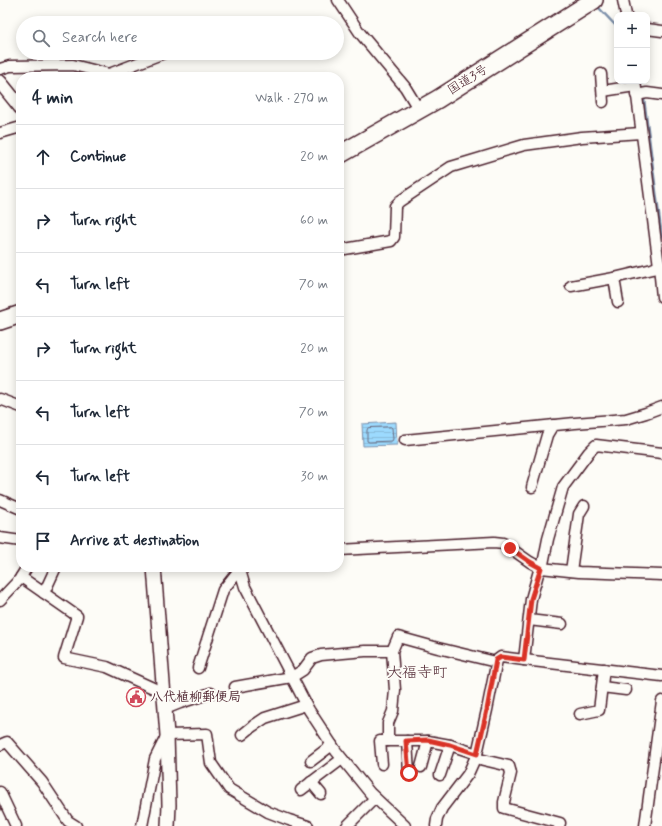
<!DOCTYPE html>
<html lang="en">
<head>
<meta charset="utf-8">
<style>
	:root { --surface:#fff; --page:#f2f2f3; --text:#1f2937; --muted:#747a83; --line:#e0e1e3 }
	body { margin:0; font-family:Mynerve,"Klee One",sans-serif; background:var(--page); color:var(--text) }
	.controls { position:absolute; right:12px; top:12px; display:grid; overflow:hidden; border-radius:8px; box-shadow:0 2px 10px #0003 }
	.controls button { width:36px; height:36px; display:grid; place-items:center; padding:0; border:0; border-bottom:1px solid var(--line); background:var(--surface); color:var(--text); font:20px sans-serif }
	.stop { position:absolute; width:12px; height:12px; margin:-9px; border:3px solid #d93025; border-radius:50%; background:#fff }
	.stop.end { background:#d93025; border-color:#fff; box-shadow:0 1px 4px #0008 }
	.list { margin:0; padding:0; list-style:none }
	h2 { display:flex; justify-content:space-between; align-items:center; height:52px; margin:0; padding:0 16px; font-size:17px }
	h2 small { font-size:13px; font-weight:400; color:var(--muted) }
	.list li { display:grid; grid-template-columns:26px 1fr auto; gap:12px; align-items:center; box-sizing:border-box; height:64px; padding:0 16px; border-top:1px solid var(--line) }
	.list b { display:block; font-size:15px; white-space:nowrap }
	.list em { font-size:13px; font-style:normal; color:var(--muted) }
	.icon { flex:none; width:22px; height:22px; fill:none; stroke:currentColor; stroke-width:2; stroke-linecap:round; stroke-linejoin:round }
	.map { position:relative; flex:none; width:662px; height:826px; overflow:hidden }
	.search { position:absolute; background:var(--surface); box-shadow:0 2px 10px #0003; left:16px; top:16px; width:328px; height:44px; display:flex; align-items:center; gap:10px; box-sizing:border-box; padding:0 14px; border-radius:22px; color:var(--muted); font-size:15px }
	.panel { position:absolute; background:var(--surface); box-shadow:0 2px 10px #0003; left:16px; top:72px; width:328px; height:500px; border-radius:16px }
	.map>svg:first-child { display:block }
	.water { fill:url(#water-rules); stroke:#7b8faa }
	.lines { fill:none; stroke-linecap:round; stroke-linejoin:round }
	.shore { stroke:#6b6a7f; stroke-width:1 }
	.stream { stroke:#7b8faa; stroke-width:2.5 }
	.minor-casing { stroke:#4a1f2b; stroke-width:13 }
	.tertiary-casing { stroke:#4a1f2b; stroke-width:16 }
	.trunk-casing { stroke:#4a1f2b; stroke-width:20 }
	.minor { stroke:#fdfcf7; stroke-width:10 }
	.tertiary { stroke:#fdfcf7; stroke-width:13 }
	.trunk { stroke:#fdfcf7; stroke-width:17 }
	.route { stroke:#d93025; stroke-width:5 }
	.labels { text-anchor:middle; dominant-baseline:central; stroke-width:4; stroke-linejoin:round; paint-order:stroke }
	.street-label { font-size:13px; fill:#4a1f2b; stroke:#fdfcf7 }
	.poi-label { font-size:13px; font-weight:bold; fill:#4a1f2b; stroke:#fdfcf7; text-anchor:start }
	.quarter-label { font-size:15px; fill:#4a1f2b; stroke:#fdfcf7 }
</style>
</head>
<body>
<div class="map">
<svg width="662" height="826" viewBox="0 0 662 826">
	<defs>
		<pattern id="water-rules" width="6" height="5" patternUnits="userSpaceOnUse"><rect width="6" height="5" fill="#9cdafe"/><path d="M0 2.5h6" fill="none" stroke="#88bbda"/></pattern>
	</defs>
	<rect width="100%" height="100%" fill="#fdfcf7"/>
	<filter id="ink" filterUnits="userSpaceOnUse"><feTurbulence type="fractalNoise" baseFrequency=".025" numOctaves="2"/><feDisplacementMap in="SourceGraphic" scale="8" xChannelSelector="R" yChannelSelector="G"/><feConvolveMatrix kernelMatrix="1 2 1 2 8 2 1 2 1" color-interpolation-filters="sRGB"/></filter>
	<g filter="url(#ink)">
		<!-- water -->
		<polygon class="water" points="396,422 397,445 363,446 362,424"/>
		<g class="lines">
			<!-- shore -->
			<polygon class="shore" points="391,427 392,428 393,439 392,441 369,442 367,441 367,430 368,428"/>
			<!-- stream -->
			<g class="stream">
				<polyline points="599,8 617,27"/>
				<polyline points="644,99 662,238"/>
			</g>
			<defs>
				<g id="minor">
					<polyline points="338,0 360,33 405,87 419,110"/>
					<polyline points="623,0 626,15"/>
					<polyline points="647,29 662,31"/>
					<polyline points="0,69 10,66 73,65 109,74 164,53"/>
					<polyline points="601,74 603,102"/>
					<polyline points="635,81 659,266 662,297"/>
					<polyline points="603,91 635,86"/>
					<polyline points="636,95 647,93 662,95"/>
					<polyline points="0,133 21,127"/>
					<polyline points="339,250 391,241 394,237 395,206 400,201 451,167 524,145 582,137 641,133"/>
					<polyline points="614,278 618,302"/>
					<polyline points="571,286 614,278 652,269 662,265"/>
					<polyline points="0,399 21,407"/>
					<polyline points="405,440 575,423 626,419 646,413 662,407"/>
					<polyline points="532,487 547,435 553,425"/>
					<polyline points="0,500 21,509"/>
					<polyline points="0,538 21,541"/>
					<polyline points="339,550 494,542 503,543 530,562 541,568 579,572 662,575"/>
					<polyline points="239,567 245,587 257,610 309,710 336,751 370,793 405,826"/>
					<polyline points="571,571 579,514 584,506"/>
					<polyline points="21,577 77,616 64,658 107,667 164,693"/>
					<polyline points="44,593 56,567"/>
					<polyline points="0,600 19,580 27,567"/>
					<polyline points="529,620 562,624"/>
					<polyline points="524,660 662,676"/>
					<polyline points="198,668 223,590 239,570"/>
					<polyline points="235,687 292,677 303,670 312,658 321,655 365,651 392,651"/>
					<polyline points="602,687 626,690"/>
					<polyline points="165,709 180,703 211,693"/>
					<polyline points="580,714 599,710 604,669"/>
					<polyline points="242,735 253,726 265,718 306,705"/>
					<polyline points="388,741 388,723 393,711 395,690 392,651 398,637 438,648 496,662"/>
					<polyline points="407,741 409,773"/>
					<polyline points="0,745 7,742 42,782 68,821 76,826"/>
					<polyline points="475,758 509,766 511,773 504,802 504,808 560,823 559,826"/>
					<polyline points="311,761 332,745"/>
					<polyline points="382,764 380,741 428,741 450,745 477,754"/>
					<polyline points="421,767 428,741"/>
					<polyline points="440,775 450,745"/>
					<polyline points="311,782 321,794"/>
					<polyline points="301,790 342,759"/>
					<polyline points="0,792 16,826"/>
					<polyline points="142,826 155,759 167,735 207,734 211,763 229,789 268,812 289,820 308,826"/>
					<polyline points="347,826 375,798"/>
					<polyline points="436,826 437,819 442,808 468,774 477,754 487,710 497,660 501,657 524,660 531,599 538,574 543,564 548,539 563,487 589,452 596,445 662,453"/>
					<polyline points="645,826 662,701"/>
				</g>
				<g id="tertiary">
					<polyline points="0,82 21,108"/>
					<polyline points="154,567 167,735 169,805 168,826"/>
				</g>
				<g id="trunk">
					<polyline points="339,155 438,99 594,0"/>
					<polyline points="0,321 21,314"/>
				</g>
			</defs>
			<!-- minor casing -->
			<use href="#minor" class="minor-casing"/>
			<!-- tertiary casing -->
			<use href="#tertiary" class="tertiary-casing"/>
			<!-- trunk casing -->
			<use href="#trunk" class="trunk-casing"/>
			<!-- minor -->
			<use href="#minor" class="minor"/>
			<!-- tertiary -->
			<use href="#tertiary" class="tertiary"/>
			<!-- trunk -->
			<use href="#trunk" class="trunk"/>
		</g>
	</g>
	<g class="lines" filter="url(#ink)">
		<!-- route -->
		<polyline class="route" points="409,773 406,741 428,740 450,745 477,754 487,710 496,660 501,657 524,660 531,599 541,568 530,562 510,548"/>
	</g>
	<!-- icons -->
	<defs>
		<symbol id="civic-ring" viewBox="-11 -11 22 22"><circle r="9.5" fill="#fdfcf7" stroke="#d1495b" stroke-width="1.5"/><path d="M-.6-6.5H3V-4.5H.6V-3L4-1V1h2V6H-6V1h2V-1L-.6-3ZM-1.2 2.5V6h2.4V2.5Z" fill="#d1495b"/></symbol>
	</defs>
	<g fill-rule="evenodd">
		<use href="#civic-ring" x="125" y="686" width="22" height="22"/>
	</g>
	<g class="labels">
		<!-- street labels -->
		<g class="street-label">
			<text transform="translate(468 80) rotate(-32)">国道3号</text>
		</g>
		<!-- poi labels -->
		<g class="poi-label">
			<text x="150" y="697">八代植柳郵便局</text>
		</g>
		<!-- quarter labels -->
		<g class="quarter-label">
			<text x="417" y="673">大福寺町</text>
		</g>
	</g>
</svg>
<div class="controls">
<button>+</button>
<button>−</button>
</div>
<div class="stop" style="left:409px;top:773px"></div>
<div class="stop end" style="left:510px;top:548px"></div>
<div class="search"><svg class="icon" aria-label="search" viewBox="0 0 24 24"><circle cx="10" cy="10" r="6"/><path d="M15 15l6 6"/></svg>Search here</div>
<section class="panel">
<h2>4 min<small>Walk · 270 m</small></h2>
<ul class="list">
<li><svg class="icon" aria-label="ahead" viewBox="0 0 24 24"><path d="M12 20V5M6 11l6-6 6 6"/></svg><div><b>Continue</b></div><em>20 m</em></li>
<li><svg class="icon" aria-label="right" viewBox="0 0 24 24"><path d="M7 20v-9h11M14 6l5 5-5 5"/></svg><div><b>Turn right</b></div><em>60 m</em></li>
<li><svg class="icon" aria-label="left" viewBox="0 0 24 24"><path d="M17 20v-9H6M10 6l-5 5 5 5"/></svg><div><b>Turn left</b></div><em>70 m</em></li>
<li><svg class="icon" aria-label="right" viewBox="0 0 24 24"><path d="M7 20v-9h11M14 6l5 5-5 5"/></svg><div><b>Turn right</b></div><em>20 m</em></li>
<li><svg class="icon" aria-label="left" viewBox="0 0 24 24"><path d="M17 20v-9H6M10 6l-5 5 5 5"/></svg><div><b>Turn left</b></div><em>70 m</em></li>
<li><svg class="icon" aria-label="left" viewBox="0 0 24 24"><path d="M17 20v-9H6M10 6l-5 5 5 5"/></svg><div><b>Turn left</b></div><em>30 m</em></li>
<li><svg class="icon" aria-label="arrive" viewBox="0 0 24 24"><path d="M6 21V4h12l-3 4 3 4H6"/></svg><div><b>Arrive at destination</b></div></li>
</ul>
</section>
</div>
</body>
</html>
